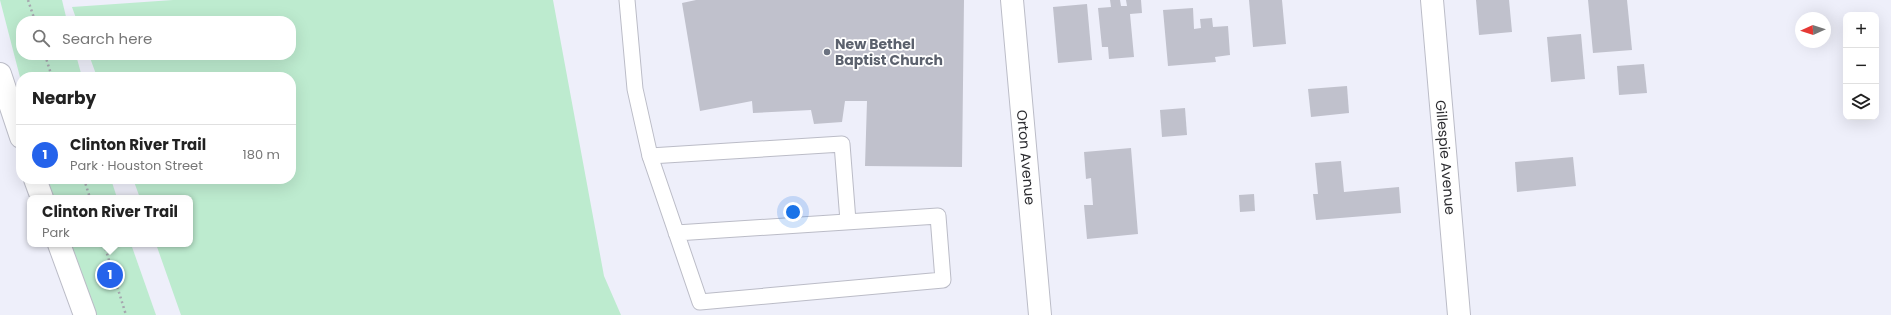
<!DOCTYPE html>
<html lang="en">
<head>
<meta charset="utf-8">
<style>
	:root { --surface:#fff; --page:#f2f2f2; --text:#222; --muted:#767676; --line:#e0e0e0; --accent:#2563eb }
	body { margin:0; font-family:Poppins,sans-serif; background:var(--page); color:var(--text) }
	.controls { position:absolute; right:12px; top:12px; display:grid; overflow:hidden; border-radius:8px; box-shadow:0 4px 16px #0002 }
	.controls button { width:36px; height:36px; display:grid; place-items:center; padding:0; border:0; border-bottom:1px solid var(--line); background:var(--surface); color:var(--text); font:20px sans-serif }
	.compass { position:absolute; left:1795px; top:12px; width:36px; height:36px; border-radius:50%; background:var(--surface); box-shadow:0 4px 16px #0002; rotate:267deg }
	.you { position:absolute; left:793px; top:212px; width:14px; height:14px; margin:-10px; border:3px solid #fff; border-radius:50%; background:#1a73e8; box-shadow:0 0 0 6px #1a73e833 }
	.badge { display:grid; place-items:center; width:26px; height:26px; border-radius:50%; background:var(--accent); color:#fff; font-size:13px; font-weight:700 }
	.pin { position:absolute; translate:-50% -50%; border:2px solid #fff; box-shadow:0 1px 4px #0006 }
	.popup { position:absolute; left:27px; top:195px; width:166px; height:52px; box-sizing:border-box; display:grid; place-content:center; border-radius:8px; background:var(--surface); filter:drop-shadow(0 1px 3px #0005); font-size:13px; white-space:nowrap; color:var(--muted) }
	.popup b { font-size:15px; color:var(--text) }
	.popup::after { content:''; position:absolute; left:50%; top:100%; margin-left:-8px; border:8px solid transparent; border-top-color:var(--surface) }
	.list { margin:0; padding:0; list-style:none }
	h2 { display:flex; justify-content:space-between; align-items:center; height:52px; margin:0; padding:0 16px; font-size:17px }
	h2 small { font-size:13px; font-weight:400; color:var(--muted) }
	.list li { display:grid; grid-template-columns:26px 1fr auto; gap:12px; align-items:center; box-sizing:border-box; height:60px; padding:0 16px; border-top:1px solid var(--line) }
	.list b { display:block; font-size:15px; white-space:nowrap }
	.list p { margin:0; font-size:13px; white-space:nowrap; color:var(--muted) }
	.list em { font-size:13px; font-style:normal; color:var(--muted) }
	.icon { flex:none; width:22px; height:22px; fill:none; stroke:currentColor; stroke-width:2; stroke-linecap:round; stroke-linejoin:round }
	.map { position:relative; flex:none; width:1891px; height:315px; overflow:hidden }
	.search { position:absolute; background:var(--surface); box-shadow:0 4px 16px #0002; left:16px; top:16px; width:280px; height:44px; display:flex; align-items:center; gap:10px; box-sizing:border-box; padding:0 14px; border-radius:16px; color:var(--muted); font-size:15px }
	.panel { position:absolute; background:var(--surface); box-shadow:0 4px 16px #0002; left:16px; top:72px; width:280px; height:112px; border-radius:16px }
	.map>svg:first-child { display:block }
	.green { fill:#bdebcf }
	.building { fill:#c0c1cc }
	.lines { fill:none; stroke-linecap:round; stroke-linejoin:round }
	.lane-casing { stroke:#bbbcc7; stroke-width:17 }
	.street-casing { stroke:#bbbcc7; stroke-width:24 }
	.path { stroke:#a6a7af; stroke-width:2.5; stroke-dasharray:2 3; stroke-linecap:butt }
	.lane { stroke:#fff; stroke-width:15 }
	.street { stroke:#fff; stroke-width:22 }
	.worship-dot { fill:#6b7280; stroke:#fff; stroke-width:1.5 }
	.labels { text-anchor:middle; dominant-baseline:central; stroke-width:3.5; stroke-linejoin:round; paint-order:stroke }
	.worship-label { font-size:14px; font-weight:bold; fill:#5b616d; stroke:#fff; text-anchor:start }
	.street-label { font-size:14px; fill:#2c2c30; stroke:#fff }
</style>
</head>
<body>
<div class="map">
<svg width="1891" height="315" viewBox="0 0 1891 315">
	<rect width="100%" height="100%" fill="#eeeffa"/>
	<!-- green -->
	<g class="green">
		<polygon points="0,0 62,0 67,21 21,21 21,55 76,55 82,77 21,77 21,81"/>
		<polygon points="173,0 553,0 604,276 621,315 181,315 156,244 190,244 190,198 140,198 133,179 291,179 291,77 97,77 89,55 291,55 291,21 77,21 72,7"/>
		<polygon points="48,179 111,179 117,198 53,198"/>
		<polygon points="68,244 131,244 156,315 92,315"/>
	</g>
	<!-- building -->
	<g class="building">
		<polygon points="696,0 964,0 962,167 865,166 867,101 845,101 842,122 814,124 811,110 753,113 752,101 700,111 682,3"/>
		<polygon points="1110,0 1120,0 1121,6 1127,6 1126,0 1141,0 1142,13 1130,14 1134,57 1109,59 1108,47 1102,47 1098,8 1111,7"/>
		<polygon points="1249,0 1282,0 1286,44 1253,47"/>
		<polygon points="1476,0 1509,0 1512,32 1479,35"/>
		<polygon points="1588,0 1627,0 1632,50 1593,53"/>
		<polygon points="1087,4 1092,60 1058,63 1053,7"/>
		<polygon points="1193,8 1194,29 1201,28 1200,19 1212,18 1213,27 1228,26 1230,55 1215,57 1216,62 1168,66 1163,10"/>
		<polygon points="1581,34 1585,79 1551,82 1547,37"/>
		<polygon points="1644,64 1647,93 1619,95 1617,66"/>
		<polygon points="1347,86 1349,113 1311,117 1308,89"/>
		<polygon points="1185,108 1187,135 1162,137 1160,110"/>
		<polygon points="1131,148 1138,234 1087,239 1084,205 1093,205 1091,178 1086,179 1084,152"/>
		<polygon points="1573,157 1576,186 1517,192 1515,162"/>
		<polygon points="1341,161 1344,192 1399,187 1401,213 1316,220 1313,194 1318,194 1315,163"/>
		<polygon points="1254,194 1255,211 1240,212 1239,195"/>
	</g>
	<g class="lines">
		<defs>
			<g id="lane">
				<polyline points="627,0 635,89 650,156 700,302 943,280 938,216 676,233"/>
				<polyline points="650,156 842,144 848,221"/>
			</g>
			<g id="street">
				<path id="s1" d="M1012,0L1040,315"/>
				<path id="s2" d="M1432,0L1459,315"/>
				<polyline points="0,74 21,137"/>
				<polyline points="35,179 42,198"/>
				<polyline points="59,244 85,315"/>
			</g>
		</defs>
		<!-- lane casing -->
		<use href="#lane" class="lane-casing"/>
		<!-- street casing -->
		<use href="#street" class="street-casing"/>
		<!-- path -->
		<g class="path">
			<polyline points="28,0 35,21"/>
			<polyline points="45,55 52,77"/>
			<polyline points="84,179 90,198"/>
			<polyline points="104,244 126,315"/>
		</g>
		<!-- lane -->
		<use href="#lane" class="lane"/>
		<!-- street -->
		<use href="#street" class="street"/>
	</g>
	<!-- markers -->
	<circle class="worship-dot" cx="827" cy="52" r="4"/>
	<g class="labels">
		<!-- worship labels -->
		<g class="worship-label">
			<text x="835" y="44">New Bethel<tspan x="835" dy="16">Baptist Church</tspan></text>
		</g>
		<!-- street labels -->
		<g class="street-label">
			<text stroke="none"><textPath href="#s1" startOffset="158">Orton Avenue</textPath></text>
			<text stroke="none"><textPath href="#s2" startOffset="158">Gillespie Avenue</textPath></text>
		</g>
	</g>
</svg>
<div class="controls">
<button>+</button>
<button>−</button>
<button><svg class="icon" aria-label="layers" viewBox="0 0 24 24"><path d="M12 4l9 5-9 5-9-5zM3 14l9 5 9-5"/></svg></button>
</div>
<svg class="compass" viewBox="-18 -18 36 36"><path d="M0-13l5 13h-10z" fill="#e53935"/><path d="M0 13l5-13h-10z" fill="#767676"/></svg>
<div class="you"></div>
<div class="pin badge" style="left:110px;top:275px">1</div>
<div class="popup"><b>Clinton River Trail</b>Park</div>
<div class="search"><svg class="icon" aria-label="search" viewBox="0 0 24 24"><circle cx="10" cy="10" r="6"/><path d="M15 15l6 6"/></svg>Search here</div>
<section class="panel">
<h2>Nearby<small></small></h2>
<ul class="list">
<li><span class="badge">1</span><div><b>Clinton River Trail</b><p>Park · Houston Street</p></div><em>180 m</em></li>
</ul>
</section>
</div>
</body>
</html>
